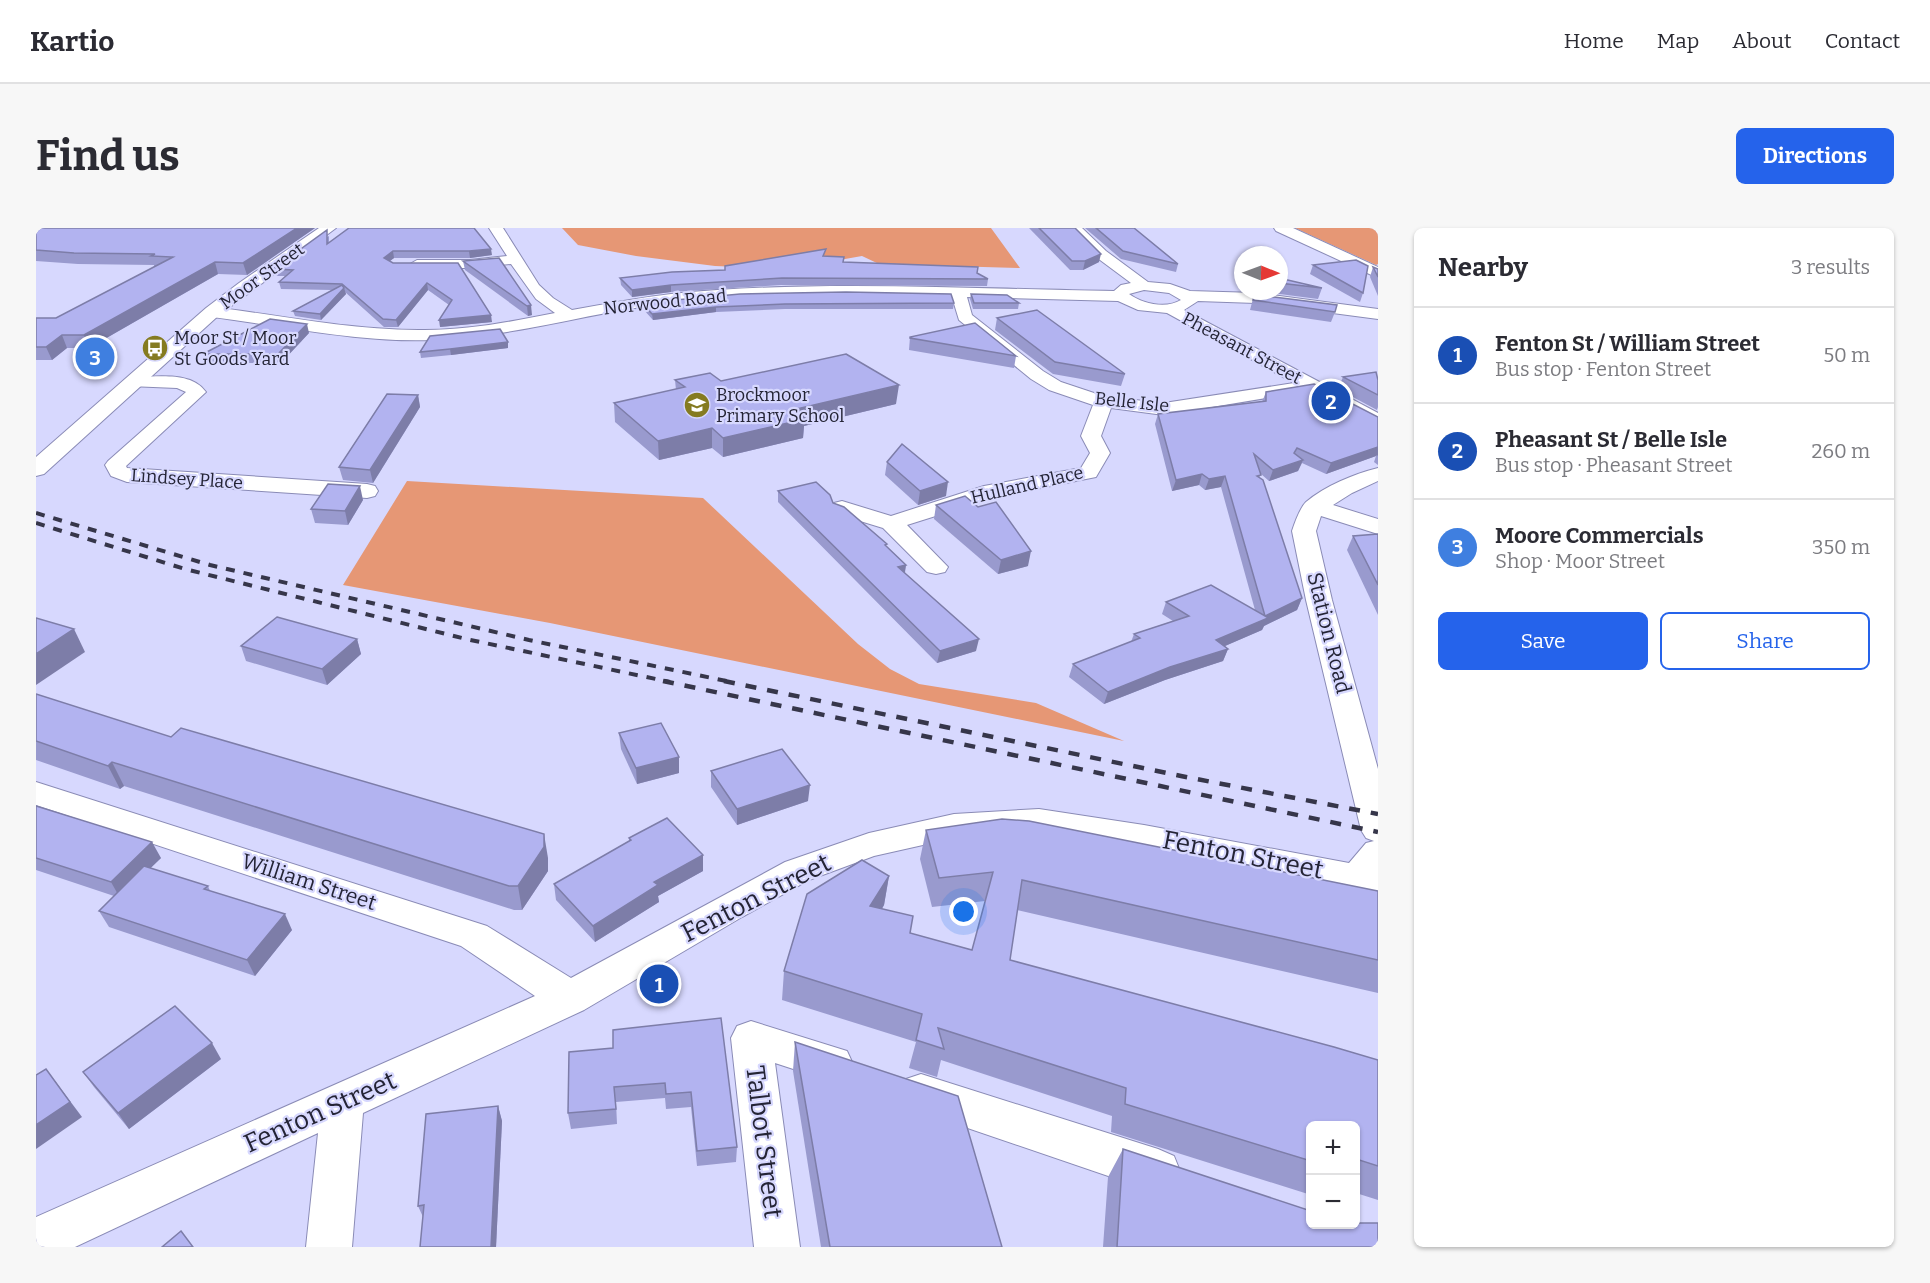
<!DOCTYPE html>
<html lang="en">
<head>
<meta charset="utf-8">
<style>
	:root { --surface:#fff; --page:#f7f7f7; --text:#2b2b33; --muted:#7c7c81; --line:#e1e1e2; --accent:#2563eb }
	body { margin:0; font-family:Bitter,serif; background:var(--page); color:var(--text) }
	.controls { position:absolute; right:18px; bottom:18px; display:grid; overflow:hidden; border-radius:9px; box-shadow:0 2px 4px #0004 }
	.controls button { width:54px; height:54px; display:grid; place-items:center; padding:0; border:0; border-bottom:2px solid var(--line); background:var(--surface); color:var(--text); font:30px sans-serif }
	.compass { position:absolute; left:1198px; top:18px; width:54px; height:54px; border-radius:50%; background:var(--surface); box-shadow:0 2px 4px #0004; rotate:91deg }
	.you { position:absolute; left:928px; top:684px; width:21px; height:21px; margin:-15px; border:4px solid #fff; border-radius:50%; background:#1a73e8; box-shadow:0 0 0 9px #1a73e833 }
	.badge { display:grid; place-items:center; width:39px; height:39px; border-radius:50%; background:var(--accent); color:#fff; font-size:20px; font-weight:700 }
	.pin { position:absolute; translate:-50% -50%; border:3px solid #fff; box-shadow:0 2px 6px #0006 }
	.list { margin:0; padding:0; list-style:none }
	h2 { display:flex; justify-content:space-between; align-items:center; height:78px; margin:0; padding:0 24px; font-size:26px }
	h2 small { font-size:20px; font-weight:400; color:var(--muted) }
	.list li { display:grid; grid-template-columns:39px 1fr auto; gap:18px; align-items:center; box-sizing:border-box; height:96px; padding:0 24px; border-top:2px solid var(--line) }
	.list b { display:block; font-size:22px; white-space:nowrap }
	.list p { margin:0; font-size:20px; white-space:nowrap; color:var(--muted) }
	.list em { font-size:20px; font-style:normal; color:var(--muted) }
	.actions { display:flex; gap:12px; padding:18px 24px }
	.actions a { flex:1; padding:14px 0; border:2px solid var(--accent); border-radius:9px; text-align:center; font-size:21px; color:var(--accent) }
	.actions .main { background:var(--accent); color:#fff }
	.map { position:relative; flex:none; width:1342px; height:1019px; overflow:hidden; border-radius:9px }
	header { display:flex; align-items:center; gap:36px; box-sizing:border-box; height:84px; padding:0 30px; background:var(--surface); border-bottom:2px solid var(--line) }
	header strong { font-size:28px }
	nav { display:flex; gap:33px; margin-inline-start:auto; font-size:21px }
	.intro { display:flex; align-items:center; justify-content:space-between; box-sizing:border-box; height:144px; padding:0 36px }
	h1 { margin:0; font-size:42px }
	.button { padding:15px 27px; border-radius:9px; background:var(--accent); color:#fff; font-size:21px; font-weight:700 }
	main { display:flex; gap:36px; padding:0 36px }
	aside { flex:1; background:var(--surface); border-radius:9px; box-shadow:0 2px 4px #0004 }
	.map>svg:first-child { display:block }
	.green { fill:#e69775 }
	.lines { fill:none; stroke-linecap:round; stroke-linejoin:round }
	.minor-casing { stroke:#8a8bb6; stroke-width:2 }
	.tertiary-casing { stroke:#8a8bb6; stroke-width:2 }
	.secondary-casing { stroke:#8a8bb6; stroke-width:2 }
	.minor { fill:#fff; fill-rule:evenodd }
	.tertiary { fill:#fff; fill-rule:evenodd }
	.secondary { fill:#fff; fill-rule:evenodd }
	.rail-far1 { stroke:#36364a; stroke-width:4; stroke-dasharray:9 9; stroke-linecap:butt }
	.rail { stroke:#36364a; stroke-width:4.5; stroke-dasharray:11 11; stroke-linecap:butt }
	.wall { fill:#999ace }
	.shaded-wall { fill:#7d7da8 }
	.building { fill:#b2b3f0; stroke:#7d7da8; stroke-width:1.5 }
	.labels { text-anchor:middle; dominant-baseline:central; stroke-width:4.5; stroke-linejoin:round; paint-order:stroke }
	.far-street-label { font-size:18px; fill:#242435; stroke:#d7d8fe }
	.far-poi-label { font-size:18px; fill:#242435; stroke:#d7d8fe; text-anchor:start }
	.street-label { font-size:21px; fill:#242435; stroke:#d7d8fe }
	.near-street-label { font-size:26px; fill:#242435; stroke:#d7d8fe }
</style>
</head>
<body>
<header>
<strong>Kartio</strong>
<nav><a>Home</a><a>Map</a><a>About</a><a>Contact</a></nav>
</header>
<div class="intro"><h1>Find us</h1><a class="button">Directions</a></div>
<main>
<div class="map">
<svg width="1342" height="1019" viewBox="0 0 1342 1019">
	<rect width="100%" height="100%" fill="#d7d8fe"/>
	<!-- green -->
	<g class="green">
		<polygon points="526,0 955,0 984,40 843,36 826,28 752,41 679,38 600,28 542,17"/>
		<polygon points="1259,0 1342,0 1342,36 1340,37"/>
		<polygon points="371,253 667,270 822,416 854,441 883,456 1000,475 1088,513 514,395 307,357"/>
	</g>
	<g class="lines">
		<defs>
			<g id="minor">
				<path d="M453,0H467L503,57L517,70L536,82C569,76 602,70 635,66C782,51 931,61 1078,63L1085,57L1095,55L1060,29L1031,0H1046L1070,23L1112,54L1134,56L1154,63L1220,65L1342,81V91L1220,75L1162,73L1148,82L1342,185V199L1273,163L1128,187L1075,180L1065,208L1074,225L1060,249L960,269L871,297L912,339L909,344L900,346L891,344L847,300L798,285L795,280L798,275L806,273L855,288L948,258L1045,240L1054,225L1045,208L1057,177L1013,162L995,151L923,92L916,69C822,68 727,65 634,75C555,84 477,109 397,112C325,115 248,98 176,89L168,84L176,79C244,87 313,102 382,102C428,103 474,94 519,85L500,71L475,36L434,40H381L374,36L381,32H434L471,28ZM1108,62L1133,65L1145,72C1130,81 1107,76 1093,66ZM931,69L1082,73L1102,82L1131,85L1258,155L1128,175L1070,169L1025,154L1007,143L936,87Z"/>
				<path d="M99,149C122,149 155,143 170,164L90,238L91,240L331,256L339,258L342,263L339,268L331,270L91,254L75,248L69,237L72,233L150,164L141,160L93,158L90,154L93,150Z"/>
				<path d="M1342,240V253L1316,265L1297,277L1342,291V306L1285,288L1280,303L1296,372L1342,541V680L1330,676L1309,660L1108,621L1003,605L918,610L838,628L773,652L706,689L548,782L327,885L316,1019H270L282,905L39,1019H0V989L499,768L425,718L0,577V554L451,698L535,750L749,634L833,605L918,586L1003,581L1108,597L1313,635L1330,615L1338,613L1330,610L1325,602L1270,372L1256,303C1259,294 1264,280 1270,274C1289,258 1318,246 1342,240Z"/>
				<polygon points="715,793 811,823 817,836 811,849 797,854 739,835 764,1019 718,1019 695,810 701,798"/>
				<polygon points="885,846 1122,921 1138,928 1144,943 1138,958 1122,965 870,879 864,865 870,851"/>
			</g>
			<polygon id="tertiary" points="283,0 300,0 182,88 8,246 0,248 0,229 170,80 203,55"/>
			<polygon id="secondary" points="1238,0 1257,0 1342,39 1342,50 1240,3"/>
		</defs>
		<!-- minor casing -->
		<use href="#minor" class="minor-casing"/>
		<!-- tertiary casing -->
		<use href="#tertiary" class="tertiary-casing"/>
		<!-- secondary casing -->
		<use href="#secondary" class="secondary-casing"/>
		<!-- minor -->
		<use href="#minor" class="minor"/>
		<!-- tertiary -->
		<use href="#tertiary" class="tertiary"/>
		<!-- secondary -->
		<use href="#secondary" class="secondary"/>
		<!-- rail-far1 -->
		<g class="rail-far1">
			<polyline points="0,285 174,337 493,412 695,454"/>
			<polyline points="0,295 149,341 430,411 634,454"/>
		</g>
		<!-- rail -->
		<g class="rail">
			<polyline points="627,453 1342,604"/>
			<polyline points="688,453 1145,548 1342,586"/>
		</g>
	</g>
	<!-- wall -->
	<g class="wall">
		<polygon points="0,0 279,0 211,47 182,46 53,120 31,120 16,132 0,132 0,90 20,90 118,39 118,37 42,36 0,33"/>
		<polygon points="313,0 456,27 434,30 358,30 353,33 357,35 422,35 456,94 404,99 413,77 392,62 362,99 348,99 309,64 310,66 285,92 259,88 257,83 296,62 245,61 243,54 249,48 239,48 237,41 293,8 293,15"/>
		<polygon points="993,0 1039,0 1063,34 1047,42 1034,42"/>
		<polygon points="1049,0 1098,0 1142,36 1140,44 1085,31"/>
		<polygon points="790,28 807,34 941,45 952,51 951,58 745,57 635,64 596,69 585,57 584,50 689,42"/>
		<polygon points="463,30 496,87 492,88 429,42 427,33"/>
		<polygon points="1277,37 1327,65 1324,74 1274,46"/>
		<polygon points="1337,39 1342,41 1342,68 1334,49"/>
		<polygon points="1243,50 1286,60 1282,71 1220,63 1243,63"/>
		<polygon points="935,66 983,75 982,81 937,81 934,71"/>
		<polygon points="1218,67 1299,84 1295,94 1214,82"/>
		<polygon points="606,75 918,75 917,81 749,81 680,84 617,92 607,81"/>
		<polygon points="961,90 1089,146 1085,158 1017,146 959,102"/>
		<polygon points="273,105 245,135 170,135 167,126"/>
		<polygon points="874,109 980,128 978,140 873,122"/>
		<polygon points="472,114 472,120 415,127 385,130 384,124"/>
		<polygon points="1307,149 1342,152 1342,179 1341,182 1302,161"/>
		<polygon points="639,152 685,153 860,176 768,198 767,210 687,229 676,220 623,232 579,194 578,175 640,162"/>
		<polygon points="1230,164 1342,189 1342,237 1338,234 1340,228 1290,246 1266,235 1262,243 1233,253 1225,246 1223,250 1266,370 1261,382 1228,398 1226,402 1189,418 1192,421 1187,433 1129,452 1068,476 1033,449 1037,436 1095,414 1098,406 1137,393 1126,386 1130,374 1219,382 1185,259 1169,262 1163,257 1136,263 1119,196 1122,186 1226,174"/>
		<polygon points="382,167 384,179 337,255 307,252 303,239"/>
		<polygon points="851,234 910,268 882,277 849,247"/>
		<polygon points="742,263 797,275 851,319 870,337 869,345 940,423 901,435 742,274"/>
		<polygon points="327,272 312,297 279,295 275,281"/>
		<polygon points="900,277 992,338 962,346 898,291"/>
		<polygon points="1342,306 1342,387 1311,322 1317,308"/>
		<polygon points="321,411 325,426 291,457 210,433 205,418"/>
		<polygon points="0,466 512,630 512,643 486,682 478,682 88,558 84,561 0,532"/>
		<polygon points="583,505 643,529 643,545 601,556 585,521"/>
		<polygon points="675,543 772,573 701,597 675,559"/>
		<polygon points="0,578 125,630 114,640 172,658 174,663 256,702 219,748 73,699 63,683 78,668 0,642"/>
		<polygon points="890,602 1342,663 1342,765 981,682 974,732 1342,832 1342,972 1320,965 1320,897 1275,897 1275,964 1272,966 1075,904 1076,888 905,832 901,849 873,840 880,814 746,772 748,743 853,648 848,677 846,681 874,705 936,722 949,673 896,679 884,631"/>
		<polygon points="593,610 667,627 667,643 622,668 623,674 559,714 520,672 518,656 593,613"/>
		<polygon points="685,790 701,919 700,934 661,938 655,879 630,881 629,870 580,874 581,896 535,901 532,885 577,820"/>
		<polygon points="759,814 966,1019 785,1019 757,843"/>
		<polygon points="185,831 93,901 58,859 47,844"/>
		<polygon points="462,878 466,893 460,1019 384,1019 387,989 382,978"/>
		<polygon points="1087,921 1275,996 1342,1019 1067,1019 1072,949"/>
	</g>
	<!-- shaded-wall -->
	<g class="shaded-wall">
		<polygon points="261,0 279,0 211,47 207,35"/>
		<polygon points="455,21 456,27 434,30 433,23"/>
		<polygon points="357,23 358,30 349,37 348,30"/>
		<polygon points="1065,26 1063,34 1047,42 1049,33"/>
		<polygon points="179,34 182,46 53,120 48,107"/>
		<polygon points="391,55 392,62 362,99 360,92"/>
		<polygon points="635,57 635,64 596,69 596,62"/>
		<polygon points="308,60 310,66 285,92 284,86"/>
		<polygon points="495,77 496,87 492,88 491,78"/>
		<polygon points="680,79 680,84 617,92 616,86"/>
		<polygon points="455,87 456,94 404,99 403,92"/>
		<polygon points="271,96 273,105 245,135 242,126"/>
		<polygon points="26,107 31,120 16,132 10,119"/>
		<polygon points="472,114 472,120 415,127 414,121"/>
		<polygon points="863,157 860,176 768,198 767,210 687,229 687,210 756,182"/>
		<polygon points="382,167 384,179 337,255 334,242"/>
		<polygon points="676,200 676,220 623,232 622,213"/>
		<polygon points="1342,219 1342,228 1341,227 1340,228 1290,246 1295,235"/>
		<polygon points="1267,232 1262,243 1233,253 1237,242"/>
		<polygon points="1166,246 1163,257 1136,263 1140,252"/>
		<polygon points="1189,248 1185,259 1169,262 1173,251"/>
		<polygon points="912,254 910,268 882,277 884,263"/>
		<polygon points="324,258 327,272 312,297 309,283"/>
		<polygon points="995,323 992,338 962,346 965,332"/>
		<polygon points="870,337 868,348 862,339"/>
		<polygon points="1266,370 1261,382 1228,398 1226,402 1175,424 1180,412"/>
		<polygon points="38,401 49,424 0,457 0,426"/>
		<polygon points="321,411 325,426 291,457 286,441"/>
		<polygon points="943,411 940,423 901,435 904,423"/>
		<polygon points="1192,421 1187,433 1129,452 1068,476 1072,464 1134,439"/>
		<polygon points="643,529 643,545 601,556 600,540"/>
		<polygon points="76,534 88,558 84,561 72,538"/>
		<polygon points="774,557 772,573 701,597 701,581"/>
		<polygon points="508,606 512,630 512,643 486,682 482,658"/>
		<polygon points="116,614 125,630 84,670 75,654"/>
		<polygon points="667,627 667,643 622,668 623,674 559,714 557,698 618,654"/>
		<polygon points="853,648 848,677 829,707 834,678"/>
		<polygon points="249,686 256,702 219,748 211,732"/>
		<polygon points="176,815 185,831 93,901 82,885"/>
		<polygon points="10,841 46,889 0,921 0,897"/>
		<polygon points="462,878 466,893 460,1019 455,1019"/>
	</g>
	<!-- building -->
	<g class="building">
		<polygon points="0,0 261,0 207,35 179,34 48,107 26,107 10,119 0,119 0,90 20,90 137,29 115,28 119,26 38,25 0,22"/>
		<polygon points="313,0 438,0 455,21 433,23 357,23 348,30 357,35 422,35 455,87 403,92 416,72 391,55 360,92 347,91 306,56 243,54 257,42 237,41 291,2 291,16"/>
		<polygon points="1003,0 1039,0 1065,26 1049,33 1036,33"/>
		<polygon points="1060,0 1098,0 1142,36 1087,23"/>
		<polygon points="790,21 787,28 808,29 807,34 942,39 941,45 952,51 746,50 635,57 596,62 584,50 636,44 689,42 689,38"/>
		<polygon points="463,30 495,77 491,78 427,33"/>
		<polygon points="1320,32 1332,38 1327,65 1277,37"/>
		<polygon points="1337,39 1342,41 1342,49"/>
		<polygon points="1243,50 1286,60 1243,55"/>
		<polygon points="306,57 308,60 284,86 257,83"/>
		<polygon points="810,64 915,66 918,75 749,76 680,79 616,86 606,75 704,66"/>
		<polygon points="935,66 971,67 983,75 938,75"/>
		<polygon points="1218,67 1223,67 1301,77 1299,84 1217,72"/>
		<polygon points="1001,82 1089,146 1019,134 961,90"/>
		<polygon points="234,91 271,96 242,126 167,126"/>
		<polygon points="939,95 980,128 874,110 874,109"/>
		<polygon points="464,101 472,114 414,121 384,124 394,108"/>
		<polygon points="810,126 863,157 756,182 769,191 687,210 676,200 622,213 578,175 649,159 639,152 674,145 685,153"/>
		<polygon points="1340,144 1342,152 1342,167 1307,149"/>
		<polygon points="1278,156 1342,189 1342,219 1295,235 1261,220 1258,225 1267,232 1237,242 1218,226 1225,247 1221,248 1227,252 1266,370 1229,388 1232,390 1180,412 1192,421 1134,439 1072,464 1037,436 1104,410 1098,406 1153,388 1130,374 1175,357 1229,388 1189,248 1173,251 1166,246 1140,252 1122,186 1230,173 1230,164"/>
		<polygon points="351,166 382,167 334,242 303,239"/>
		<polygon points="866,216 912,254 884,263 851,234"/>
		<polygon points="780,254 794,267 797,275 808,279 851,316 849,317 870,337 862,339 943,411 904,423 742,263"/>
		<polygon points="292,256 324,258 309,283 275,281"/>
		<polygon points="929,268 942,279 960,274 995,323 965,332 900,277"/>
		<polygon points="1342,306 1342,357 1317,308"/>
		<polygon points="241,389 321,411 286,441 205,418"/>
		<polygon points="0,390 38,401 0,426"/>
		<polygon points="0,466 135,509 145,500 508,606 508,619 482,658 473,658 76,534 72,538 0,513"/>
		<polygon points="625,495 643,529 600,540 583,505"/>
		<polygon points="746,521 774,557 701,581 675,543"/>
		<polygon points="0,578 116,614 75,654 0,630"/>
		<polygon points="631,590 667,627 618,654 622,657 557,698 518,656 595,612 593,610"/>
		<polygon points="966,591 993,593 1342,663 1342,732 986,652 974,732 1298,819 1342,832 1342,938 1320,931 1320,897 1275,897 1275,933 1089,876 1090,860 902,800 908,821 880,812 886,786 748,743 771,666 826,632 853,648 834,678 877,688 874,705 936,722 957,644 903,650 890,602"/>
		<polygon points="108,638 172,658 168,661 249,686 211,732 63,683"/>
		<polygon points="139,778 176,815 82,885 47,844"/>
		<polygon points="685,790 701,919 661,923 655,864 630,866 629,855 578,859 580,881 532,885 533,824 577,820 577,802"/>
		<polygon points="759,814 922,868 966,1019 794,1019"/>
		<polygon points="10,841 34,874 0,897 0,847"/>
		<polygon points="462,878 455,1019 384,1019 388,977 382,978 390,886"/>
		<polygon points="1087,921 1275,983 1275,996 1320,996 1320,995 1342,995 1342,1019 1081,1019"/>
		<polygon points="145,1003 157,1019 126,1019"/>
	</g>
	<!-- icons -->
	<defs>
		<symbol id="bus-disc" viewBox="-11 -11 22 22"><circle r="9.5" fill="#857b21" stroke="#d7d8fe"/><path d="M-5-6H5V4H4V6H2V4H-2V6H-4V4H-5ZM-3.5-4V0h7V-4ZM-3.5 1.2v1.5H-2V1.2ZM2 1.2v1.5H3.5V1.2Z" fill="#fff"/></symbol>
		<symbol id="school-disc" viewBox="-11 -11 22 22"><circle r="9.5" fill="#857b21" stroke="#d7d8fe"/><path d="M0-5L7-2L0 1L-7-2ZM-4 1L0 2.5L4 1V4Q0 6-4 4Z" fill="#fff"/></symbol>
	</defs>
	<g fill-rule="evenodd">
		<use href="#bus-disc" x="104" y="105" width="30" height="30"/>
		<use href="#school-disc" x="646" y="162" width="30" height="30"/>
	</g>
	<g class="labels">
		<!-- far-street labels -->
		<g class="far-street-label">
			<text transform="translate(226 48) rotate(-36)">Moor Street</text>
			<text transform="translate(629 74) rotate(-6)">Norwood Road</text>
			<text transform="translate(1206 120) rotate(28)">Pheasant Street</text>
			<text transform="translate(1096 174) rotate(6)">Belle Isle</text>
			<text transform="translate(151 251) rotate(4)">Lindsey Place</text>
			<text transform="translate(991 257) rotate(-13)">Hulland Place</text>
		</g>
		<!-- far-poi labels -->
		<g class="far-poi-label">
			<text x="138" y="110">Moor St / Moor<tspan x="138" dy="21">St Goods Yard</tspan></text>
			<text x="680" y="167">Brockmoor<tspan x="680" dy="21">Primary School</tspan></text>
		</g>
		<!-- street labels -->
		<g class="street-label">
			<text transform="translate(1293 405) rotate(76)">Station Road</text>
			<text transform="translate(273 654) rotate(18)">William Street</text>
		</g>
		<!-- near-street labels -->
		<g class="near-street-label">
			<text transform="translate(1207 627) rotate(11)">Fenton Street</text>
			<text transform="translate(720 670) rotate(-27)">Fenton Street</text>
			<text transform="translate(284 884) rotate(-24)">Fenton Street</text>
			<text transform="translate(728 914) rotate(83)">Talbot Street</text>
		</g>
	</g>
</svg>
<div class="controls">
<button>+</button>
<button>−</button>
</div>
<svg class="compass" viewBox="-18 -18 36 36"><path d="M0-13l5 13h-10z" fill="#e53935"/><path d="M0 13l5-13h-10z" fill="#7c7c81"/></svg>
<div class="you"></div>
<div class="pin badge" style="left:623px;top:756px;background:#1a4fb4">1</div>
<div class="pin badge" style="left:1295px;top:173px;background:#1a4fb4">2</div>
<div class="pin badge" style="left:59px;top:129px;background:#3f7fe0">3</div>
</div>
<aside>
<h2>Nearby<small>3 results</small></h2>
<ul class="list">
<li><span class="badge" style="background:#1a4fb4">1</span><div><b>Fenton St / William Street</b><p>Bus stop · Fenton Street</p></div><em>50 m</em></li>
<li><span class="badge" style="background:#1a4fb4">2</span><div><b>Pheasant St / Belle Isle</b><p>Bus stop · Pheasant Street</p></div><em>260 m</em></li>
<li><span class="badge" style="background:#3f7fe0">3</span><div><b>Moore Commercials</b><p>Shop · Moor Street</p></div><em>350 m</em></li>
</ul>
<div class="actions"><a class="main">Save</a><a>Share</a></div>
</aside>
</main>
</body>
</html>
